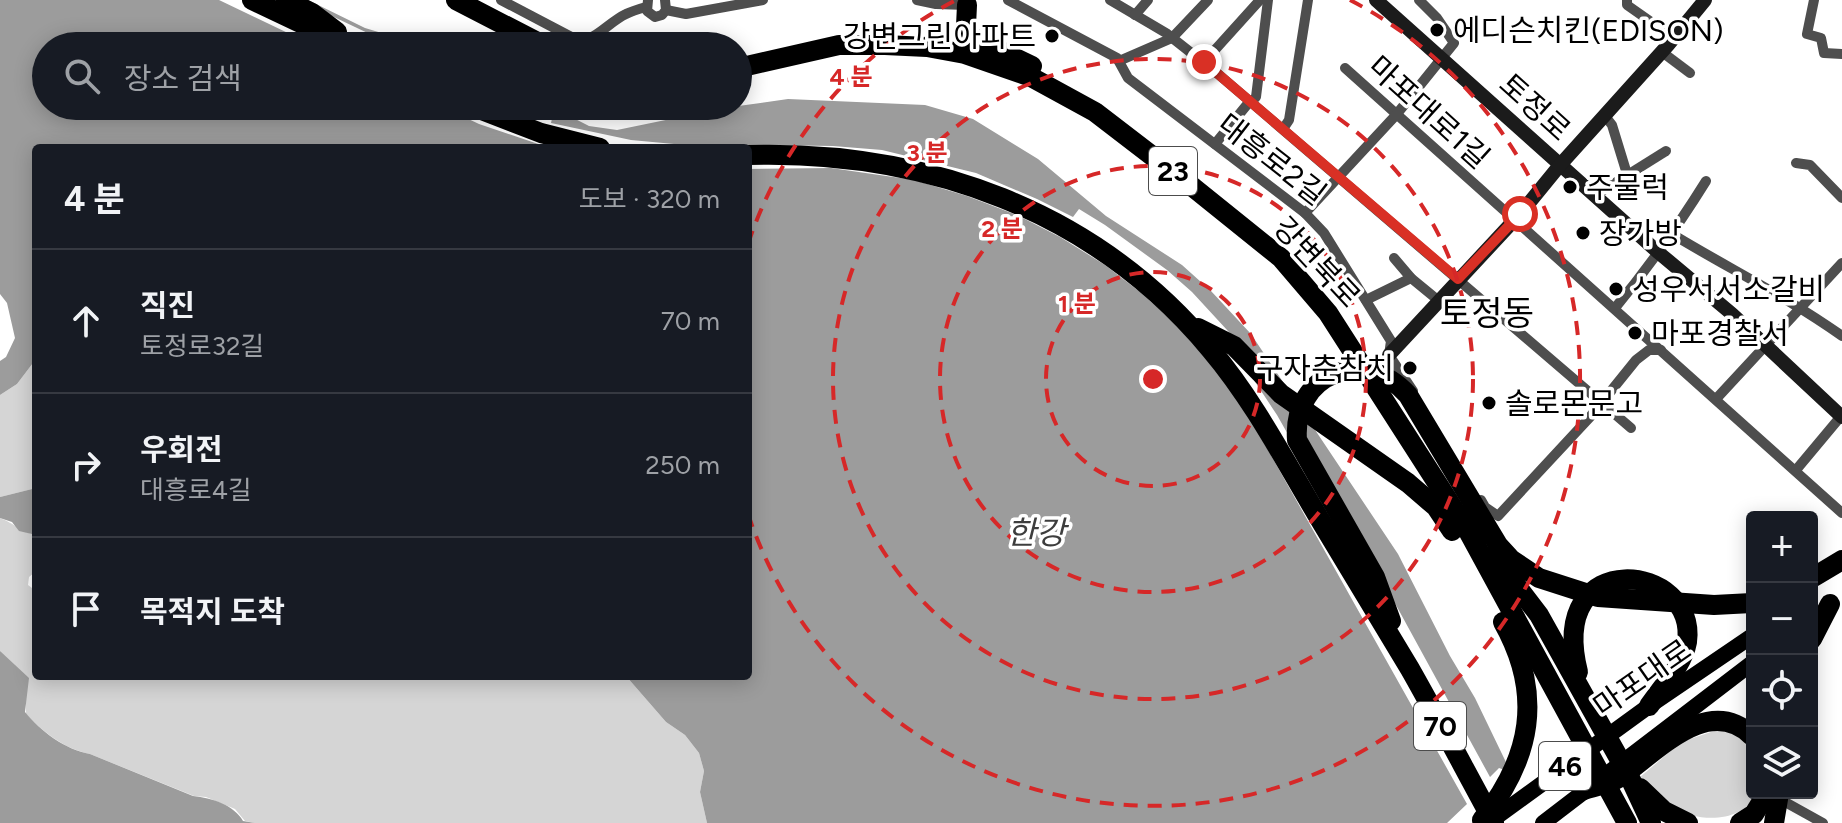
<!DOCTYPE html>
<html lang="ko">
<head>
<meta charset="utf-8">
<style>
	:root { --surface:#171b24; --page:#20242c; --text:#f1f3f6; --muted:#9ea1a6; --line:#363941 }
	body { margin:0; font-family:Figtree,"Noto Sans KR",sans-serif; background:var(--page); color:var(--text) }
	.controls { position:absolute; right:24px; bottom:24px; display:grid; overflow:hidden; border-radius:8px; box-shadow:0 4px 20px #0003 }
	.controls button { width:72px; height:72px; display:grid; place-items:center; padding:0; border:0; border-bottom:2px solid var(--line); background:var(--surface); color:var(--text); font:40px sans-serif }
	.stop { position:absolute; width:24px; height:24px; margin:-18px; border:6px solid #d93025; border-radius:50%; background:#fff }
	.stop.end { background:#d93025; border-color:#fff; box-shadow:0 2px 8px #0008 }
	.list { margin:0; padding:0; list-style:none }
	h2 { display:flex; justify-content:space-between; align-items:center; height:104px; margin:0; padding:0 32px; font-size:34px }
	h2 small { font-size:26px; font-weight:400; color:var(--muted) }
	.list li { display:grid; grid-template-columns:52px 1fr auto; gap:24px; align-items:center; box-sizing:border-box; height:144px; padding:0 32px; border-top:2px solid var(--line) }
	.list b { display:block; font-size:30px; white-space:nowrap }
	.list p { margin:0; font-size:26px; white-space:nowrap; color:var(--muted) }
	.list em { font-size:26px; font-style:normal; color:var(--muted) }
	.icon { flex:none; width:44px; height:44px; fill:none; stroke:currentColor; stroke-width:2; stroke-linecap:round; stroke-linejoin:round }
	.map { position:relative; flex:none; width:1842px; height:823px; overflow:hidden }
	.search { position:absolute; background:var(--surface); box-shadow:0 4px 20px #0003; left:32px; top:32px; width:720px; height:88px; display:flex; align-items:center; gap:20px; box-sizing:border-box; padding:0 28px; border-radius:44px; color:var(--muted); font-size:30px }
	.panel { position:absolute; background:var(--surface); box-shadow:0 4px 20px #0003; left:32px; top:144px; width:720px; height:536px; border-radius:8px }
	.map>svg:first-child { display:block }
	.green { fill:#d5d5d5 }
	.water { fill:#9c9c9c }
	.pier { fill:#fff }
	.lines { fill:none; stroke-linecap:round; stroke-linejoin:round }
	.street { stroke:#4e4e4e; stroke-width:10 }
	.secondary { stroke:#1b1b1b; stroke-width:14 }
	.primary { stroke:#000; stroke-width:16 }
	.highway { stroke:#000; stroke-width:20 }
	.route { stroke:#d93025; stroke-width:10 }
	.ring { fill:none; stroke:#d62828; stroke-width:4; stroke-dasharray:14 10 }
	.poi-dot { fill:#000; stroke:#fff; stroke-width:3 }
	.labels { text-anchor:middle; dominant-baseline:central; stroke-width:7; stroke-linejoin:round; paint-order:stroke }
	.shield { fill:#fff; stroke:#4c4c4c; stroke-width:2 }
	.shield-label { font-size:28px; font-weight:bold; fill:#000 }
	.poi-label { font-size:30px; fill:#000; stroke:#fff; text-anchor:start }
	.street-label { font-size:30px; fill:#000; stroke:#fff }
	.water-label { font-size:32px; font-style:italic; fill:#3d3d3d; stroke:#fff }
	.quarter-label { font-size:34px; fill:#000; stroke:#fff }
	.centre { fill:#d62828; stroke:#fff; stroke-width:4 }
	.ring-label { font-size:24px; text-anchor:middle; font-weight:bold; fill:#d62828; stroke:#fff; stroke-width:7; stroke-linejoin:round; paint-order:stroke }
</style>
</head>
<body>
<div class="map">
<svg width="1842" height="823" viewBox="0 0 1842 823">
	<rect width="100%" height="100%" fill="#fff"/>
	<!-- green -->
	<g class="green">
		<polygon points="36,359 36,488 0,497 0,395 17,384"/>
		<path d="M0,518C16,524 18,531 36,535V571L29,577L28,585L36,591V676H626L666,722L685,735L699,753L704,771L700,792L707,823H255L245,821L235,809L206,797L194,796L90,754C65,749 43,732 26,714V704L0,651Z"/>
		<path d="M1729,726L1752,744V793H1758C1741,823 1702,823 1671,808C1660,800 1649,788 1639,778L1681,742Z"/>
	</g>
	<!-- water -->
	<g class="water">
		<polygon points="0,0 308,0 365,28 425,46 46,46 46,106 550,106 589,126 617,130 724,108 788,99 925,105 973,119 1038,159 1106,216 1182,265 1211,291 1251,334 1398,554 1450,656 1475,698 1517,785 1531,823 707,823 700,792 704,771 699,753 685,735 666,722 626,676 748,676 748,148 36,148 36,359 17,384 0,395 0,361 6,357 15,338 7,303 0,294"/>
		<polygon points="36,488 36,535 19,531 12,522 0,518 0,497"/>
		<path d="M0,651L29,678L25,712C40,731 66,750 90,754L193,796C212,798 234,805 243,821L255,823H0Z"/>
	</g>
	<!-- pier -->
	<g class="pier">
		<polygon points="219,0 276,0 311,17 315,8 395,46 315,46"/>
		<polygon points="441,106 529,106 553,114 551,123 631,140 674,144 833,146 882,150 976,173 1037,199 1073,217 1079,209 1105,225 1167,270 1192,292 1239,343 1248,371 1277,415 1370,579 1379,574 1490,777 1499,768 1516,774 1535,823 1447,823 1467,804 1250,418 1209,360 1178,326 1140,292 1105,265 1060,237 1019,216 967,196 914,180 831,168 748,169 748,148 550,148 479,124"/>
	</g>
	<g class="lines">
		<!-- street -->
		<g class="street">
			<path d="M501,0L579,41C596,40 609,22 626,14C632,11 639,9 646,7"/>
			<polyline points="648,0 647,11 655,17 662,15 666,10 665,0"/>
			<polyline points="917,0 936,4 967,5"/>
			<polyline points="1008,0 1117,58 1128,78 1305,213 1324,233 1391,341 1389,355 1413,391"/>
			<polyline points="1110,0 1166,33 1218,74 1631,428"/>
			<polyline points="1627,0 1627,5 1674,38"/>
			<polyline points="1814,0 1807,34 1821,38 1824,53 1842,54"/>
			<polyline points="666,10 686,14 763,0"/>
			<polyline points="1135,15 1148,0"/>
			<polyline points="1662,52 1690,73"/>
			<polyline points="1119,61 1172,38 1208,0"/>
			<polyline points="1204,62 1260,0"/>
			<polyline points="1345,68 1842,513"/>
			<polyline points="1251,102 1256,97 1268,0"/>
			<polyline points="1605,116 1612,125 1627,174"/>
			<polyline points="1283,129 1289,120 1308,0"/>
			<polyline points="1215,144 1250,101"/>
			<polyline points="1796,163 1810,165 1842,198"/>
			<polyline points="1594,196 1666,151"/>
			<polyline points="1305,213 1396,115 1454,43 1437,18 1419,0"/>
			<path d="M1672,234C1728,268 1789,298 1842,336"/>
			<polyline points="1394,258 1411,278 1439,301"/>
			<polyline points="1366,300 1411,278"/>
			<path d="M1615,308C1649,267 1678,226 1706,181"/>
			<polyline points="1716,399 1842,263"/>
			<polyline points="1796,470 1842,415"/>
			<polyline points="1481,500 1485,507 1498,516 1590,417 1636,360 1649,350 1661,350"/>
			<polyline points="1778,798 1823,823"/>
		</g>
		<!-- secondary -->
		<g class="secondary">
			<polyline points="1376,0 1659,253 1732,314 1842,417"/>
			<polyline points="1389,355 1520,214 1560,165 1668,45 1705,0"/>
		</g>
		<!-- primary -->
		<g class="primary">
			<polyline points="1488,823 1649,706 1752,636"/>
			<polyline points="1543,823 1752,663"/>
		</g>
		<!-- highway -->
		<g class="highway">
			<polyline points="252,0 349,46"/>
			<polyline points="286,0 312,13 337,32"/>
			<polyline points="456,0 545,46"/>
			<polyline points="967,5 966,26 972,37 1032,66"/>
			<polyline points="738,68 839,45 885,45 927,47 965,54 1031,77 1095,112 1194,188 1281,258 1328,313 1468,531 1627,823"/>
			<polyline points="471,106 541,133 600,148"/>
			<path d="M748,155C926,150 1095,210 1211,350C1255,402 1287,465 1322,523C1351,572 1381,620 1410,669C1439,720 1466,772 1494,823"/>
			<polyline points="1198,328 1234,346 1281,394 1408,483 1436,507 1452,531"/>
			<polyline points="1500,552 1539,578 1598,597 1714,605 1752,603"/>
			<polyline points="1493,555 1539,615 1630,778 1651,823"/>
			<polyline points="1812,578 1842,560"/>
			<path d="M1391,621L1375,577L1297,440C1292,373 1364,346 1408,395L1498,545L1509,557"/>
			<polyline points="1812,639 1830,604"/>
			<path d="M1578,672C1546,544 1698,563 1687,642C1683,665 1662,687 1649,706"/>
			<polyline points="1640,788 1664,811 1688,823"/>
			<path d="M1584,790C1596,786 1609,784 1619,778C1656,753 1708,693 1752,736"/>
			<path d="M1482,820C1531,758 1544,695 1503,622"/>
			<polyline points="1740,823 1754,814 1767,793"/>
			<polyline points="1774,823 1779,793"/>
		</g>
	</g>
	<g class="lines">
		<!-- route -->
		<polyline class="route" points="1204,62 1458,279 1520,214"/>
	</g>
	<!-- distance rings -->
	<g class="ring">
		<circle cx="1153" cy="379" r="107"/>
		<circle cx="1153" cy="379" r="213"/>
		<circle cx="1153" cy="379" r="320"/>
		<path d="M748 244A427 427 0 0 1 956 0M1350 0A427 427 0 1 1 748 514"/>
	</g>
	<!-- markers -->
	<g class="poi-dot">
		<circle cx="1437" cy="30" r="8"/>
		<circle cx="1052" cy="36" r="8"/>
		<circle cx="1570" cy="187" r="8"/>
		<circle cx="1583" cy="233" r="8"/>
		<circle cx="1616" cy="289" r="8"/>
		<circle cx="1635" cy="333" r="8"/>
		<circle cx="1410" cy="368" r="8"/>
		<circle cx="1489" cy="403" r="8"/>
	</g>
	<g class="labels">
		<!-- shield labels -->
		<g class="shield">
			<rect x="1149" y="147" width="48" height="48" rx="6"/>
			<rect x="1414" y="702" width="52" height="48" rx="6"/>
			<rect x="1539" y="742" width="52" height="48" rx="6"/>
		</g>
		<g class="shield-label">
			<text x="1173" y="171">23</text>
			<text x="1440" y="726">70</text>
			<text x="1565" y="766">46</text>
		</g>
		<!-- poi labels -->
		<g class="poi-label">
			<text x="1453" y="30">에디슨치킨(EDISON)</text>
			<text x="1036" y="36" text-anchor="end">강변그린아파트</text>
			<text x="1586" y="187">주물럭</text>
			<text x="1599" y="233">장가방</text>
			<text x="1632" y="289">성우서서소갈비</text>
			<text x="1651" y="333">마포경찰서</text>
			<text x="1394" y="368" text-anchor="end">구자춘참치</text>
			<text x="1505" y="403">솔로몬문고</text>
		</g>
		<!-- street labels -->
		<g class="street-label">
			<text transform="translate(1535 107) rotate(42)">토정로</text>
			<text transform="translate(1429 112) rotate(42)">마포대로1길</text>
			<text transform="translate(1272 159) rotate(38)">대흥로2길</text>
			<text transform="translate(1317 262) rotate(47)">강변북로</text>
			<text transform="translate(1642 678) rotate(-35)">마포대로</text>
		</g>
		<!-- water labels -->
		<g class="water-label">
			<text x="1036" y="533">한강</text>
		</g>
		<!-- quarter labels -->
		<g class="quarter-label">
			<text x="1487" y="313">토정동</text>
		</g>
	</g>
	<circle cx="1153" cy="379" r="12" class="centre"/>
	<g class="ring-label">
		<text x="851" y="85">4 분</text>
		<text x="927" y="161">3 분</text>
		<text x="1002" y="237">2 분</text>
		<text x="1077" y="312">1 분</text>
	</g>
</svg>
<div class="controls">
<button>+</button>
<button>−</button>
<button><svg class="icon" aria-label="locate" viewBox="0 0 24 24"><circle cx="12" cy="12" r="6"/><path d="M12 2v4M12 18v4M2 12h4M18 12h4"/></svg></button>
<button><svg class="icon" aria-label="layers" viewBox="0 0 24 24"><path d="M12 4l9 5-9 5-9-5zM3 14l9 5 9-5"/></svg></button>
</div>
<div class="stop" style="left:1520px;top:214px"></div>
<div class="stop end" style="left:1204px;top:62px"></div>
<div class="search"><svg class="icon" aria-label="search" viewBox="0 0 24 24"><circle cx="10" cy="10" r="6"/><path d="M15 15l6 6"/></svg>장소 검색</div>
<section class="panel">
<h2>4 분<small>도보 · 320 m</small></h2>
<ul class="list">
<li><svg class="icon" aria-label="ahead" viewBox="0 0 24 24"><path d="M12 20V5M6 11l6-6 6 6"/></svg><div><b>직진</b><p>토정로32길</p></div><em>70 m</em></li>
<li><svg class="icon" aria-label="right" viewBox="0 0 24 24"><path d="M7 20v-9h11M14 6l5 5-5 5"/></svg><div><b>우회전</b><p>대흥로4길</p></div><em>250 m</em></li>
<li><svg class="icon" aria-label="arrive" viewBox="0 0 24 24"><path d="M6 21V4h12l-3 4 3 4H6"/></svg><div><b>목적지 도착</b></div></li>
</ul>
</section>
</div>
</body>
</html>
